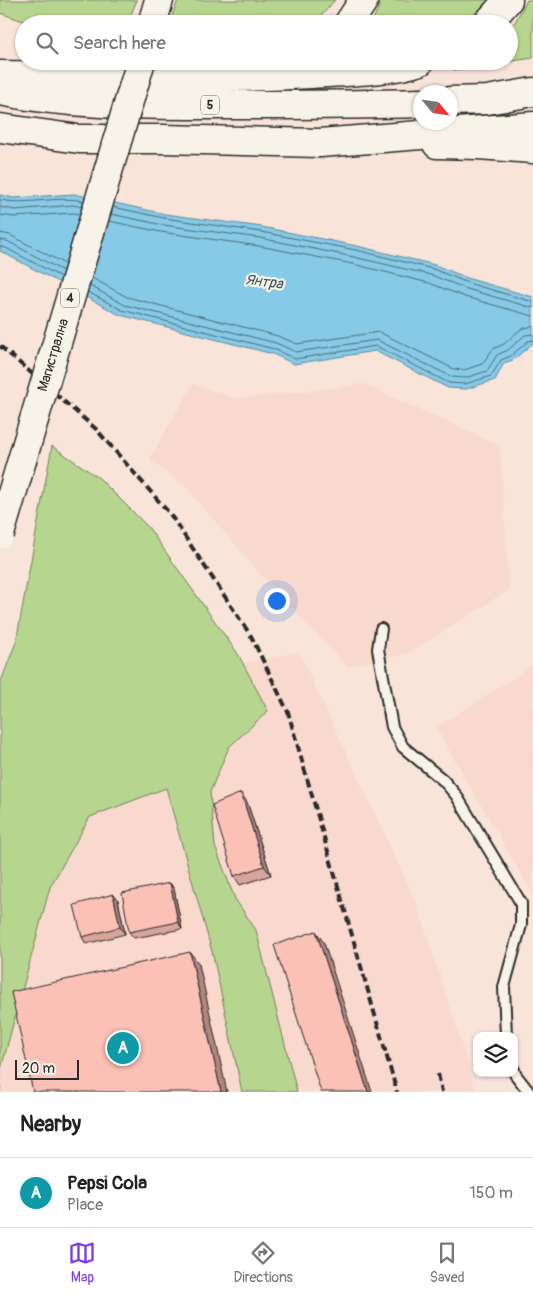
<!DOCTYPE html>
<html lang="en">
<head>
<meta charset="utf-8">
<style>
	:root { --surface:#fff; --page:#f6f6f6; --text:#222; --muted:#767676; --line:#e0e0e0; --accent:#7c3aed }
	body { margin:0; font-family:Pangolin,sans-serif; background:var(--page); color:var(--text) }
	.controls { position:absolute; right:15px; bottom:15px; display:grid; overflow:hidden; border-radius:10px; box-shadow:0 1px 4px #0004 }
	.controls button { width:45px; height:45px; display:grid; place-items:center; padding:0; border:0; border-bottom:1px solid var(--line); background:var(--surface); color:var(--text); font:25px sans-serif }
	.compass { position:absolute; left:413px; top:85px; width:45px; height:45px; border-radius:50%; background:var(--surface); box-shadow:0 1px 4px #0004; rotate:119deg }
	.scale { position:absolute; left:15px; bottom:12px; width:64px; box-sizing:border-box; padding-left:5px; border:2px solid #2b2b2b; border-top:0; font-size:14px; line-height:18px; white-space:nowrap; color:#2b2b2b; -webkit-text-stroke:4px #f7f3e8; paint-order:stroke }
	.you { position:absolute; left:276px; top:600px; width:18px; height:18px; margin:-12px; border:4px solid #fff; border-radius:50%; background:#1a73e8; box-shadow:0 0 0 8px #1a73e833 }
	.badge { display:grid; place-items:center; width:32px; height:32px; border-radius:50%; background:var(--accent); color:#fff; font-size:16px; font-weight:700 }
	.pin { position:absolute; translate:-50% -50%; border:2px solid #fff; box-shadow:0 1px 5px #0006 }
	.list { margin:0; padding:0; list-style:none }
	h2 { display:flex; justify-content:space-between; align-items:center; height:65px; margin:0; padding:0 20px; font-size:21px }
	h2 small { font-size:16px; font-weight:400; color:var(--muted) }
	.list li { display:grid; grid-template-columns:32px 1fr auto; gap:15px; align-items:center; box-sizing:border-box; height:70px; padding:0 20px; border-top:1px solid var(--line) }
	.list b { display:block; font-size:19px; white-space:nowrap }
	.list p { margin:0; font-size:16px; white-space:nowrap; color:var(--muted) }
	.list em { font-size:16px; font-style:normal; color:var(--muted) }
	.icon { flex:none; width:28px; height:28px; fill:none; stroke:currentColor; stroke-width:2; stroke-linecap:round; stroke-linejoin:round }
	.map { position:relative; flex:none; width:533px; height:1092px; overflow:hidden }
	.search { position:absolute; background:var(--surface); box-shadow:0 1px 4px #0004; left:15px; right:15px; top:15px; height:55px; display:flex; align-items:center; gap:12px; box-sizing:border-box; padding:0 18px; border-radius:28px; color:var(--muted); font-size:19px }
	.sheet { height:135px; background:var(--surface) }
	nav { display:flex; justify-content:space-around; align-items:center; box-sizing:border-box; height:70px; border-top:1px solid var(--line); background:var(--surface); font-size:14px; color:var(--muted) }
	nav a { display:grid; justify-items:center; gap:2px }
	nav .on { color:var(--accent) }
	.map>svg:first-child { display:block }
	.built { fill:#f9d9ce }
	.green { fill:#b6d58e; stroke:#70805c }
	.water { fill:#86cae7; stroke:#628a9c }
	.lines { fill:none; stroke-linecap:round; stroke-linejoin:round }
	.shore { stroke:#4f6b76; stroke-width:1 }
	.service-casing { stroke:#2b2b2b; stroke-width:14 }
	.secondary-casing { stroke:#2b2b2b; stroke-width:31 }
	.primary-casing { stroke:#2b2b2b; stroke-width:31 }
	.service { stroke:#f7f3e8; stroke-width:10 }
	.secondary { stroke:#f7f3e8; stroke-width:28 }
	.primary { stroke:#f7f3e8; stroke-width:28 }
	.rail { stroke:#2b2b2b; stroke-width:4; stroke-dasharray:8 4; stroke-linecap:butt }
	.primary-bridge-casing { stroke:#2b2b2b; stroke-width:31; stroke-linecap:butt }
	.primary-bridge { stroke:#f7f3e8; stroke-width:28 }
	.wall { fill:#d8a59d; stroke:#2b2b2b }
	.shaded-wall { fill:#b0867f; stroke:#2b2b2b }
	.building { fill:#fbc0b6; stroke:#2b2b2b }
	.labels { text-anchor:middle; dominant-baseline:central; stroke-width:4.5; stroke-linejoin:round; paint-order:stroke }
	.shield { fill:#f7f3e8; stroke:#686764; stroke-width:1 }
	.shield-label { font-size:12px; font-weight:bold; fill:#2b2b2b }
	.street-label { font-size:14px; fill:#2b2b2b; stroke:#f7f3e8 }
	.water-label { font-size:15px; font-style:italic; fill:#42535a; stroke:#f7f3e8 }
</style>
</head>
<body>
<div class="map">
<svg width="533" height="1092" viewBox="0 0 533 1092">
	<rect width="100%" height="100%" fill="#f8e4d9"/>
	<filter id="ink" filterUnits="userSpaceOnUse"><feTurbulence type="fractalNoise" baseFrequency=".02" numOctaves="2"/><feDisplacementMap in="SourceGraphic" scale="10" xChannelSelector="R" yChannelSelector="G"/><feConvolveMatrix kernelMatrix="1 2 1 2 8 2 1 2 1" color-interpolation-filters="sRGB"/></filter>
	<g filter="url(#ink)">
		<!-- built -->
		<g class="built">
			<polygon points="193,384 238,399 363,384 500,446 509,590 407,654 347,666 273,589 185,486 149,459"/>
			<polygon points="299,652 417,904 477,1092 0,1092 0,914 155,680"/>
			<polygon points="533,665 533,894 436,728"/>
		</g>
		<!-- green -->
		<g class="green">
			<polygon points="0,0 137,0 127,24 32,24 0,13"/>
			<polygon points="178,0 335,0 314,24 169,24"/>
			<polygon points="382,0 488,0 483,6 463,24 371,24"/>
			<polygon points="527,0 533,0 533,58 454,70 466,61 509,61 509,27 515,22"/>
			<polygon points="52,446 99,478 148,527 238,654 268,711 229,747 210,792 215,846 235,899 256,930 297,1092 242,1092 213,955 166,788 90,817 50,887 1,1069 0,1092 0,684 16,642"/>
		</g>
		<!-- water -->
		<polygon class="water" points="74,194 165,214 262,227 357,246 435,265 470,279 533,297 533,343 513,360 504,363 495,380 466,389 448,388 375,351 294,364 273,354 120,315 0,251 0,195 14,198"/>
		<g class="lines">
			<!-- shore -->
			<g class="shore">
				<path d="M0,200C28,206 56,195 84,201"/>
				<polyline points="0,207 15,210 73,205 82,207"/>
				<polyline points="113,207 164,218 261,232 356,250 433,269 468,283 533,302"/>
				<polyline points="111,214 163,225 260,238 354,257 431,275 467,289 533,308"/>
				<polyline points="0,215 15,217 73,213 80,214"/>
				<polyline points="109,221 161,232 259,246 353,264 429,283 465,297 533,316"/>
				<polyline points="0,233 10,235 65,264"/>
				<polyline points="0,240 7,241 63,271"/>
				<polyline points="0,247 4,247 61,277"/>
				<polyline points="92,278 127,297 278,336 297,344 379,332 454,369 464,370 482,364 493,349 504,344 521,329 533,326"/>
				<polyline points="90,286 125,305 276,343 296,352 377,340 452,377 465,378 487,371 497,355 508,350 525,335 533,334"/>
				<polyline points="88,292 122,310 274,349 295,359 376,346 449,383 465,384 491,376 501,360 511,356 528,341 533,340"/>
			</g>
			<defs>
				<g id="service">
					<polyline points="381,629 378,649 392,727 403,747 443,780 456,795 521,903 521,925 504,987 506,1036"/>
					<polyline points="514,1070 515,1074 529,1092"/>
				</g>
				<polyline id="secondary" points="437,144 478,145 533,149"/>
				<g id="primary">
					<polyline points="152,24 159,0"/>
					<polyline points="348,24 364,0"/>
					<polyline points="487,24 508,0"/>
					<path d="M0,75C104,76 208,80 311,74C343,72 391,71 420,61"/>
					<path d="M0,91C74,106 148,105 223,105C289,105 355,105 420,103"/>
					<polyline points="450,101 487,100 533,92"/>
					<polyline points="0,128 79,139 163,139 320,143 533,126"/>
				</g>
			</defs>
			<!-- service casing -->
			<use href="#service" class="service-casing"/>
			<!-- secondary casing -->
			<use href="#secondary" class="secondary-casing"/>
			<!-- primary casing -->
			<use href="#primary" class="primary-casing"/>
			<!-- service -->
			<use href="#service" class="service"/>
			<!-- secondary -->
			<use href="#secondary" class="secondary"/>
			<!-- primary -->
			<use href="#primary" class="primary"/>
			<!-- rail -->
			<g class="rail">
				<polyline points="0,346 96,429 170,514 251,636 288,712 397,1092"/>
				<polyline points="438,1074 442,1092"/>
			</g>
			<defs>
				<polyline id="primary-bridge" points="0,534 141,61"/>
			</defs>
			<!-- primary-bridge casing -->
			<use href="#primary-bridge" class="primary-bridge-casing"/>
			<!-- primary-bridge -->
			<use href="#primary-bridge" class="primary-bridge"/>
		</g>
		<!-- wall -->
		<g class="wall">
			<polygon points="247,802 271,875 240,885 234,876"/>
			<polygon points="170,883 174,889 182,929 134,938 129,932"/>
			<polygon points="113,894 118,900 125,934 86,944 82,937"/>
		</g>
		<!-- shaded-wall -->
		<g class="shaded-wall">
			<polygon points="241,793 247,802 271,875 264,866"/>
			<polygon points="170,883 174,889 182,929 178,922"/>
			<polygon points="113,894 118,900 125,934 120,927"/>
			<polygon points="316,931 324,943 372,1092 368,1092"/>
			<polygon points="190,952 199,964 227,1092 221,1092"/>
		</g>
		<!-- building -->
		<g class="building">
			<polygon points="241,793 264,866 234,876 212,805"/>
			<polygon points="170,883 178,922 129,932 122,893"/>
			<polygon points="113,894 120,927 82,937 74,905"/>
			<polygon points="316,931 368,1092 321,1092 274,945"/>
			<polygon points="190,952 221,1092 33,1092 11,992"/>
		</g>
	</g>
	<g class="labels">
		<!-- shield labels -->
		<g class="shield">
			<rect x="201" y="95.5" width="18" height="19" rx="4"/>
			<rect x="61" y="288.5" width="18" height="19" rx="4"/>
		</g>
		<g class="shield-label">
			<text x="210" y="105">5</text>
			<text x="70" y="298">4</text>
		</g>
		<!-- street labels -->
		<g class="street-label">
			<text transform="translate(53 355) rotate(-73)">Магистрална</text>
		</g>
		<!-- water labels -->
		<g class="water-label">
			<text transform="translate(264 282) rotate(7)">Янтра</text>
		</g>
	</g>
</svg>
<div class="controls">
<button><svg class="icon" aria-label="layers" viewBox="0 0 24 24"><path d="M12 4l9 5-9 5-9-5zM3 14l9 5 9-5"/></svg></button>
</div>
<svg class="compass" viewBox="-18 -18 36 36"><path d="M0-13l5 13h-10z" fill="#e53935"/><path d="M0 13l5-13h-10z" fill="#767676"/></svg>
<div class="scale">20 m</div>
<div class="you"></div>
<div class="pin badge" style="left:123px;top:1048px;background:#0f9aa8">A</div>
<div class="search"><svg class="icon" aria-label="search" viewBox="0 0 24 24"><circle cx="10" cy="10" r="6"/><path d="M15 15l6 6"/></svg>Search here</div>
</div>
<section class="sheet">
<h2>Nearby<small></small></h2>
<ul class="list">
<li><span class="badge" style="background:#0f9aa8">A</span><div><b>Pepsi Cola</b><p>Place</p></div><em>150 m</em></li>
</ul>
</section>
<nav>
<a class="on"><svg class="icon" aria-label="map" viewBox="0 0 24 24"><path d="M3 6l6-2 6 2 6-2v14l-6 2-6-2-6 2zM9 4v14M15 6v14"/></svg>Map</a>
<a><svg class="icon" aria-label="directions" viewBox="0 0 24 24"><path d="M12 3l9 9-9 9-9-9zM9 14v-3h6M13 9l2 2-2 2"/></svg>Directions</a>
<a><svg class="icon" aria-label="saved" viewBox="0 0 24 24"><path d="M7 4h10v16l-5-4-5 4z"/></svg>Saved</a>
</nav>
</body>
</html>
